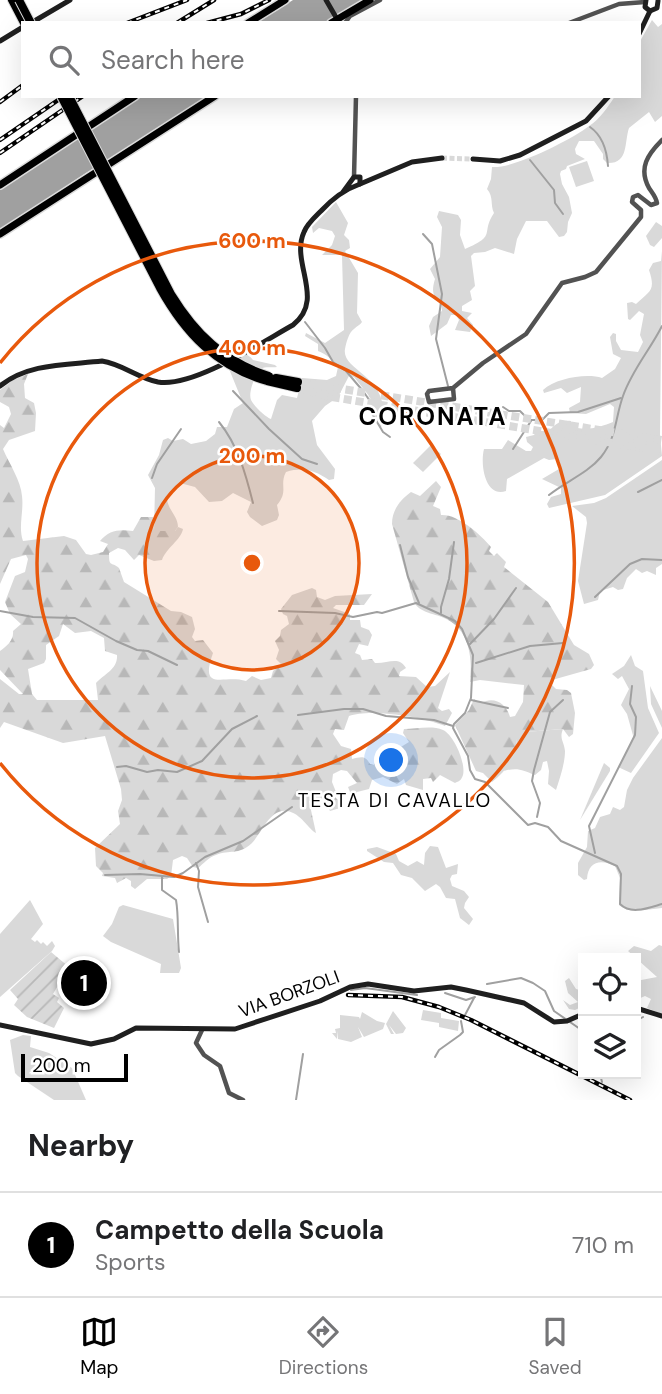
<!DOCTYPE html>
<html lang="en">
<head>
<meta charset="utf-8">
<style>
	:root { --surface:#fff; --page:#f2f2f2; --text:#202124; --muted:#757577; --line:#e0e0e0; --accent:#000 }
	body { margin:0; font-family:"DM Sans",sans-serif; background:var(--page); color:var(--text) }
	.controls { position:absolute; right:21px; bottom:21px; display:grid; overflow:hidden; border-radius:0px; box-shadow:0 7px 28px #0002 }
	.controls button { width:63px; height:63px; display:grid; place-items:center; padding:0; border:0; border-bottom:2px solid var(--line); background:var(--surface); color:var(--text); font:35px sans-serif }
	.scale { position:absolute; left:21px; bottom:18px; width:107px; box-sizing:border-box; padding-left:7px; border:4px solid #000; border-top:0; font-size:19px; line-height:24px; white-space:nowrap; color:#000; -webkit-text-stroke:5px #fff; paint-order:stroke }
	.you { position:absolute; left:392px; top:761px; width:24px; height:24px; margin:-18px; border:5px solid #fff; border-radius:50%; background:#1a73e8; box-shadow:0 0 0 10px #1a73e833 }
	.badge { display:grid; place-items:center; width:46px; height:46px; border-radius:50%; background:var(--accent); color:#fff; font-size:23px; font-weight:700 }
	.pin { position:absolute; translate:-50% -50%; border:4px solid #fff; box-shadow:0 2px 7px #0006 }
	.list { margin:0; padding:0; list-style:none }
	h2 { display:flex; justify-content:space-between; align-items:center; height:91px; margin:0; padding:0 28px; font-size:30px }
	h2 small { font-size:23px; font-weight:400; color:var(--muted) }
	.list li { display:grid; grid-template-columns:46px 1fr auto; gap:21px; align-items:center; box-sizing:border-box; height:105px; padding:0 28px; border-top:2px solid var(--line) }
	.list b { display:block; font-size:26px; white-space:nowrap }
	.list p { margin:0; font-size:23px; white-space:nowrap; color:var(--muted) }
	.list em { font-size:23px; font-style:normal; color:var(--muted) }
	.icon { flex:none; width:38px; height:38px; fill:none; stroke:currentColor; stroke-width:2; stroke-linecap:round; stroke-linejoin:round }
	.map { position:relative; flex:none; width:662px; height:1100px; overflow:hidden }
	.search { position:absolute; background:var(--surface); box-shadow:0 7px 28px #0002; left:21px; right:21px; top:21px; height:77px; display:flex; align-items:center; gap:18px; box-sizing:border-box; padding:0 24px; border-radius:0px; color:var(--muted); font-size:26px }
	.sheet { height:196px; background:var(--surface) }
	nav { display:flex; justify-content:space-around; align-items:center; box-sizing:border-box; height:98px; border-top:2px solid var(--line); background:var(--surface); font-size:19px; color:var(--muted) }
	nav a { display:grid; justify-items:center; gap:4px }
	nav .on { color:var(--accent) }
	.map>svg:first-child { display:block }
	.green { fill:#d9d9d9 }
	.forest { fill:url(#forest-firs); fill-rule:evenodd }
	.garden { fill:url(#garden-furrows) }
	.water { fill:#a0a0a0 }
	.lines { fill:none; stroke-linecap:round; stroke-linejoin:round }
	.stream { stroke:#a0a0a0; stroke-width:2 }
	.secondary-tunnel { stroke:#d9d9d9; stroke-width:5; stroke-dasharray:5 2.5; stroke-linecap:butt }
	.motorway-tunnel { stroke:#d9d9d9; stroke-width:8; stroke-dasharray:8 4; stroke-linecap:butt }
	.primary-casing { stroke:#dbdbdb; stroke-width:10 }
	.motorway-casing { stroke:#dbdbdb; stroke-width:10 }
	.tertiary { stroke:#525252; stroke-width:4.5 }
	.secondary { stroke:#1f1f1f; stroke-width:5 }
	.primary { stroke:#000; stroke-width:7 }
	.motorway { stroke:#000; stroke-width:8 }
	.rail-casing { stroke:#000; stroke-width:4.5 }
	.rail { stroke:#fff; stroke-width:2; stroke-dasharray:5; stroke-linecap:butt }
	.motorway-bridge-casing { stroke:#dbdbdb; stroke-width:10; stroke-linecap:butt }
	.motorway-bridge { stroke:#000; stroke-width:8 }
	.ring { fill:none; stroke:#e8590c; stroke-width:3.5 }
	.labels { text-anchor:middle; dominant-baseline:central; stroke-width:5; stroke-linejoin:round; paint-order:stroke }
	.street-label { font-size:18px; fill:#000; stroke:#fff }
	.neighbourhood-label { font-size:19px; letter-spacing:2px; fill:#000; stroke:#fff }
	.district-label { font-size:24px; font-weight:bold; letter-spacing:2px; fill:#000; stroke:#fff }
	.centre { fill:#e8590c; stroke:#fff; stroke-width:3.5 }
	.ring-label { font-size:21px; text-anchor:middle; font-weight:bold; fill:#e8590c; stroke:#fff; stroke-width:5; stroke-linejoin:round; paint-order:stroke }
</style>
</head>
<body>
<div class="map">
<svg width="662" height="1100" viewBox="0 0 662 1100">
	<defs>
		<pattern id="forest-firs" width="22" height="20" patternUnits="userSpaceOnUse" patternTransform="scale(1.75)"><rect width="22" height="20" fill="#d9d9d9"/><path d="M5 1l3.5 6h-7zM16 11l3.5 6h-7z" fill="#b8b8b8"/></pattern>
		<pattern id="garden-furrows" width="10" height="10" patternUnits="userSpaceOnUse" patternTransform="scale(1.75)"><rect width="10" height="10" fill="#d9d9d9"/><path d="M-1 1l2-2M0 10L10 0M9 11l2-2" fill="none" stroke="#b8b8b8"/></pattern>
	</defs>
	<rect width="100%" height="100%" fill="#fff"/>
	<!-- green -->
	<g class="green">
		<path d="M652,20L658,27L662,24V116L655,122L649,112L629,128C624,143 629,164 607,163L603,159V154L594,141H579L575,149L576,154L585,159L567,166L566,169L561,171L560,174L562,184L569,197L572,213L568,222L567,232L564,236L559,237L547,221H526L517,239L514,254L495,248L485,252L474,253L471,256L475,286L470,291L472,300L462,306V311L472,313L467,318L473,325L470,332L455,330L459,320L456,315H451L447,324L431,336L429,326L433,317L442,311C442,295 428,302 435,279L430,269L440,257L442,227L437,217L439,211L458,215L461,220L460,235L465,249C498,235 480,234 494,213C490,205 494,197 487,189L491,179L492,167C513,169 571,140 589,126C600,119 608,107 615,96H639V43Z"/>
		<polygon points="587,161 594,181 576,187 569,167"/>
		<path d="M336,202L348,223L344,235L349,240L350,248L345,251L358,273L357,313L362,322C360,325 357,326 354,329C349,332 346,343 345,349C341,372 395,376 381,428L374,417L370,397L354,377L349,376L338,397L325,406L312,421L317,445L335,469L334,479L329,480C314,470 303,467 286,472C279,485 289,491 277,505L279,515L277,520L262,526L250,517L247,512L251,502L233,493L222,501L209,502L195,487L180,483L167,499C168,510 178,516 178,527L175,531H154L155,488L148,475L159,455L163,440L168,438L173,441L183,439L191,444L206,441L215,434L217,427H227L234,409L243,403L227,364L247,353L253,360L275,365L277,367C272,368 265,366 261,369C255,374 248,393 251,400C254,406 265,417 271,419L277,400L282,395L297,398L302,378L327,380L336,376L338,367C333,360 326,354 318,351V344L305,336L306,333L325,343L344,330L342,255H322L332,245L335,236L332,231L319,228L313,233L312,227Z"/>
		<polygon points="656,222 662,226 662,238 654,247 650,245 646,236"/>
		<path d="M662,251L660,435L662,456L605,495L549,508L547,504L551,497L561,494V488L542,479L559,469L560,462L557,459L549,460L544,458L507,479L506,491C485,498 480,464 484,449H502L508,440L526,451H531L533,447L527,442L526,437L534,435L537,431H549C555,424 561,420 571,421V426C584,432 601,427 613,422L614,407L610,404L586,414L570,413L569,408L580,402L581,387L567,393L561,388L544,393L543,390C556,378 587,373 602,378L615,369L621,358L613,354L610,337L613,333L616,334V341L621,350L638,352L643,342L640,335L644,314L639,311L630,320L628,319L627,303L632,302L636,304C650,291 656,291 649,270L653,263L661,261Z"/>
		<polygon points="431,445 441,454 423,472 413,463"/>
		<polygon points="662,460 662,564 656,568 656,575 647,571 642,573 636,569 627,578 623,589 618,590 613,587 600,591 598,600 584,604 578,581 587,523 586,517 572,506 594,503 606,498"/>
		<polygon points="631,655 635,666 643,671 648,708 659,733 631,773 618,767 634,739 627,714 621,705 629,689 622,676 618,679 612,674 624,666"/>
		<polygon points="650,686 662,711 662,728 651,704"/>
		<path d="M563,729C559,739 564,741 565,751C565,763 560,778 556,790L548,784L549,771L547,761L543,762L541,770L535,775C523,770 517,767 504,771C512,754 515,760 517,738L525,732Z"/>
		<path d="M662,738V908C647,909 631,915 619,905L620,878L615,866C601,859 588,861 587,879L584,880L578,875V863L587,847L588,831L595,828L600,817L610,814L613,807L620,810L624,807L627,790L633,778Z"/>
		<polygon points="604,763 610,768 610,771 580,820"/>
		<polygon points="430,846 438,847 446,868 458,864 457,874 452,875 450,879 452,886 464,891 469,897 465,903 464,908 473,919 469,925 460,918 455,899 446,898 440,887 436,884 425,891 412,878 401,875 393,863 384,862 367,851 367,849 377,847 396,854 399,861 408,866 417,861 424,865 425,853"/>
		<polygon points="30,900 43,924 31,939 35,942 37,940 41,944 43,942 47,946 52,941 55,946 52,951 0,997 0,934"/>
		<polygon points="123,905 173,919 181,968 179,973 160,973 161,964 111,942 103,936 112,924 119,907"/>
		<polygon points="659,945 662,946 662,1014 647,1008 651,999 645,996 636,1000 636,981 657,977 628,951 634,946 651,951"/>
		<polygon points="569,978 576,989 583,991 583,1006 575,1010 569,1009 563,1000 570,1005 578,1002 568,993 565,981"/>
		<polygon points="423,1010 441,1013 441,1018 459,1021 458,1031 439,1027 439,1023 421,1020"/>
		<polygon points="393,1011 406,1028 403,1033 396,1034 389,1025 394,1034 391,1034 386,1024"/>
		<polygon points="362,1012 377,1021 385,1023 383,1029 364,1037 358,1027 362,1037 351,1042 338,1039 338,1031 337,1039 332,1033 336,1033 335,1029 340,1028 340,1015 359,1017 360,1019"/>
		<polygon points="23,1035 31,1036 30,1047 49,1053 72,1068 86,1100 54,1100 18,1076 15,1073 10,1040"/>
	</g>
	<!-- forest -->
	<g class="forest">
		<path d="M28,374L24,384L25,398L34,403L36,413L35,431L9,440L3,449C9,463 21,481 22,496C24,511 18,527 23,541L64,536L76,540L86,554L91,555L103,552L108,544L100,541C109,530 119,529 133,531L141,517H153L154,531H175L178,527L183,529C181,540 166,548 162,560L154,561L139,555L134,560L125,550L118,548L109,553C109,568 111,561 119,568L124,582L171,611L181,612L192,617L195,629L192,637L195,641L203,640L213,653C199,693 224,674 246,681L252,676L261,680L271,678L273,671L281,664L276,659L279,650L275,641L280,636L281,630L289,624L287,616L283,614L281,609L292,595L312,588L316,590L317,597L325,600L335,596L372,594L364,605H336L333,608L350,614V620H360L361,627L369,630L372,635L368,646L359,644L355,653L360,655L362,660L372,659L375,663C387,664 399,655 406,668L400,672L399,676L416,677L427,687L435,686L450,672L438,708L442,711L449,709L452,713L445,726C424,717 370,708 349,716L344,730L335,729L333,734L341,746L351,749L352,759C361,757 365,755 370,764L374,765L378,758H388L402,753L396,750L409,742L403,733L404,729C416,729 432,725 443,730C454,735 466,763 463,775C461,781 459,781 455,783L440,775L433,782L431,778L423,779V790L406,785L404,779L397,784L383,777L372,780L369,789L357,792L355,802L351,803L349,802L350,792L348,787L357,783L347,771L341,770L333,774L332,782L336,792L334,796L341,803L340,808L330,811L323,799L309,801L316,833C309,830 301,813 287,811C270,808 261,834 252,843C238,856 230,849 216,855C209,857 203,864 198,868L193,867L187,858L182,856L173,860L171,876L167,879H147L135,889L131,886V881L126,878L117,883L115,878L102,876L103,873L96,866L95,848L120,824L118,811L122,800L121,789L105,736L63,743L4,722L0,728V679L19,694H23L0,670V651C7,646 14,640 13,631L21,624L10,614L5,602L15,576L25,572L28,559L26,555L11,559L0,584V425L4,428L11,414L9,407L0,402V390L13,380ZM63,624L75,633L91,631L104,638L105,651L117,655C118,669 104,674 96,683L98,700H37L32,694L28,669L44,663L46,659V645L59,636Z"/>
		<path d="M436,481L441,487L433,506L440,509L441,515C458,514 480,534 491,547L489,551L494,556L497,553L506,562L504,567L548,602L574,645L589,654L594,665L591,669L552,680V685L556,689L567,690L571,693L575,713L573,734L569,737L563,729L525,732L517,739C516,756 507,771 492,782L483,773L476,771L455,725L469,710L474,699L481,703C494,696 506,703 510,717L515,716L523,702L524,685L480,680L470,682C473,658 469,628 444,618C433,613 420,613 414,602L392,524C392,510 400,500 411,492L420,496Z"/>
	</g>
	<!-- garden -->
	<polygon class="garden" points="51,952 69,967 53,994 59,998 57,1002 64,1008 54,1028 27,1017 14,1005 18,999 10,990"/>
	<!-- water -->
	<g class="water">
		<polygon points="293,0 362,0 325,23 257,23"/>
		<polygon points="143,96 210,96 86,173 0,230 0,189"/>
	</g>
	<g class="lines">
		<!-- stream -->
		<g class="stream">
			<path d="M590,127C603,136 607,151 608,166"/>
			<polyline points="530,160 554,190 555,203 563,214"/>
			<polyline points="423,234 432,244 442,294 436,339 448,386"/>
			<polyline points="305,322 325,348 333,362 346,371 363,391 370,401 371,412 383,432 390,437"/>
			<polyline points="233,391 269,429 302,459 317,464"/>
			<polyline points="503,407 509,411 520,411 529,420 542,420 549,413 578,412 621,398"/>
			<path d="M219,422C238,445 246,475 253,503"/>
			<polyline points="513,449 531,421"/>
			<polyline points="152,478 157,464 181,429"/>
			<polyline points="638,492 662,480"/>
			<path d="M549,495C565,482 588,473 601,457C617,437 615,418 623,396C632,370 650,350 662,326"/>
			<polyline points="400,545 408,577 419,603"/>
			<polyline points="595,597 630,564 642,559 662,560"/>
			<polyline points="0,611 33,617 75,618 116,641 137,650 148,651 177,665"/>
			<path d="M279,611L335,613L353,617L377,612L382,613L416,603L455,621L462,629L473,655L471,698L465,713L454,724L453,728L468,756L470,770L475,779L485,782L528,825L535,823L548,827L561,841L617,866L621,874L620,904C631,915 648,908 662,904"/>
			<polyline points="441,613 441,607 449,579 454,542"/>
			<polyline points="470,644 494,619 516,588"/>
			<polyline points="476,663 530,646 563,643"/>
			<polyline points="471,700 508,708"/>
			<polyline points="298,715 344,709 363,709 386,716 434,720 453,726"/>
			<polyline points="117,767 126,766 147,772 158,770 177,772 202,761 232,729 257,716"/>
			<polyline points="537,817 540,803 532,781 534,770 550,712 563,700"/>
			<polyline points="595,853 589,826 635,735 636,717 630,704 632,686"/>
			<polyline points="196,863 199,871 198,887 208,922"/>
			<polyline points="105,875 140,874 174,877 183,873 205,857 243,841 292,807"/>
			<path d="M162,877V890L176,900C179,917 177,934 179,952"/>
			<polyline points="487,984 521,978 533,983 545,991 554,1011 583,1031"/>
			<polyline points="351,990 365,988 417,995"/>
			<polyline points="445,993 466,1000 475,997"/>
			<polyline points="465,1015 474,998"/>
			<polyline points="636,1021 643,1017"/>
			<polyline points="435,1057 439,1050 460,1035 463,1032 461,1021"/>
			<polyline points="600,1074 602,1082"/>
			<polyline points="296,1100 303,1054"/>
		</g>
		<!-- secondary-tunnel -->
		<polyline class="secondary-tunnel" points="442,158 473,159"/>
		<!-- motorway-tunnel -->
		<g class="motorway-tunnel">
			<polyline points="298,382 662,440"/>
			<polyline points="297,388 326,396 662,451"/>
		</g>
		<defs>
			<g id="primary">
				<polyline points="248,23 285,0"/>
				<polyline points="331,23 370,0"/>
				<polyline points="0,185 135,96"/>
				<polyline points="0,234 215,96"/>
			</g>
			<g id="motorway">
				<polyline points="12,0 24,23"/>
				<polyline points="276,378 298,382"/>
				<polyline points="267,381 297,388"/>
			</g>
		</defs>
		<!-- primary casing -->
		<use href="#primary" class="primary-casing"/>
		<!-- motorway casing -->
		<use href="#motorway" class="motorway-casing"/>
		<!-- tertiary -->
		<g class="tertiary">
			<polyline points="345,23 350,16 380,0"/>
			<polyline points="569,23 619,4 645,2"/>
			<polyline points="354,177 356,96"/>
			<path d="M453,388L454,399L429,402L427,394L429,391L453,388L483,363L526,334L562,283L585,277L596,272L641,217V210L632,202L633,197L638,195L651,205L657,203C656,197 653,194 649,188C638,168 648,154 662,140"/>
			<polyline points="202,1030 196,1043 204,1055 220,1066 229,1093 243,1100"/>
		</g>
		<!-- secondary -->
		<g class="secondary">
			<polyline points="326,0 337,19"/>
			<polyline points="646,0 645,7 650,11"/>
			<polyline points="650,11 657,8 658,1"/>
			<polyline points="31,23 70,0"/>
			<polyline points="639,34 650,11"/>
			<polyline points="0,41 23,27"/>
			<polyline points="473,159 500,161 520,155 586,121 609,96"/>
			<polyline points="360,184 412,162 442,158"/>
			<path d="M0,386C28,363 67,365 102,361C122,364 138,378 158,382C193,388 262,342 293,325C326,299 290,263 304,232C307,224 315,217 321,211C332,199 346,189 360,184V177H354L343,192"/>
			<polyline points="636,1008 662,1016"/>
			<polyline points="0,1025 91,1044 114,1039 136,1028 235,1029 320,1001 350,987 368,984 414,991 451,987 466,990 524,1003 554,1022 567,1021 583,1014"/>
		</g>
		<!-- primary -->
		<use href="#primary" class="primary"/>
		<!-- motorway -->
		<use href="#motorway" class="motorway"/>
		<defs>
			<g id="rail">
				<polyline points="127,23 187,0"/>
				<polyline points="177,23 214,0"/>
				<polyline points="207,23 241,14 269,0"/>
				<polyline points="0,102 23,85"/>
				<polyline points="0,140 64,96"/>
				<polyline points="0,153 83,96"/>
				<polyline points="348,995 402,997 439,1007 471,1020 630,1100"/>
			</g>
		</defs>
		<!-- rail casing -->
		<use href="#rail" class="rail-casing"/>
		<!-- rail -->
		<use href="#rail" class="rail"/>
		<defs>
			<g id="motorway-bridge">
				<polyline points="19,0 31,23"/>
				<path d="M61,96L160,288C185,333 217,367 267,381"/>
				<path d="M69,96L171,294C195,333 224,362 269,376"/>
			</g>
		</defs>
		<!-- motorway-bridge casing -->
		<use href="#motorway-bridge" class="motorway-bridge-casing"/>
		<!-- motorway-bridge -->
		<use href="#motorway-bridge" class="motorway-bridge"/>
	</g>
	<!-- distance rings -->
	<circle cx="252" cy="563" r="107" fill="#e8590c" fill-opacity=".12"/>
	<g class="ring">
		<circle cx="252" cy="563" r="107"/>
		<circle cx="252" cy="563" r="215"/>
		<path d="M0 363A322 322 0 1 1 0 763"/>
	</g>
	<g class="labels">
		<!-- street labels -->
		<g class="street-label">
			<text transform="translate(289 994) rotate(-20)">VIA BORZOLI</text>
		</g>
		<!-- neighbourhood labels -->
		<g class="neighbourhood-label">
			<text x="395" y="800">TESTA DI CAVALLO</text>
		</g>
		<!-- district labels -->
		<g class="district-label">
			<text x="433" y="416">CORONATA</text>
		</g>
	</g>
	<circle cx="252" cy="563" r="10" class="centre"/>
	<g class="ring-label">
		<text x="252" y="248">600 m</text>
		<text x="252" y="355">400 m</text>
		<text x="252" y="463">200 m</text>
	</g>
</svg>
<div class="controls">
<button><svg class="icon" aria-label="locate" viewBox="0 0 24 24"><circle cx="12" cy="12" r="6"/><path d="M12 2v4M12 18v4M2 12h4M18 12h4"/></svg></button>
<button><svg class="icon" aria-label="layers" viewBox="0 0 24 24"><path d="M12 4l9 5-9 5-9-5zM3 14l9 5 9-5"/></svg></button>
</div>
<div class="scale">200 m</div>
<div class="you"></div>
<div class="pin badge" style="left:84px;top:983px">1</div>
<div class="search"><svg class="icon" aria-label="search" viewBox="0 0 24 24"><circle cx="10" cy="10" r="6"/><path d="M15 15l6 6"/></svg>Search here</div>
</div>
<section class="sheet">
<h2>Nearby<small></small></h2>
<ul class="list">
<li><span class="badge">1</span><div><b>Campetto della Scuola</b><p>Sports</p></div><em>710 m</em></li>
</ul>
</section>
<nav>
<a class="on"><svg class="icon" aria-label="map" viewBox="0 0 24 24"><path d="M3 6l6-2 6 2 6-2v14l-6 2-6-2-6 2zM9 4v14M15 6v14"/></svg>Map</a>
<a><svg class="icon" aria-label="directions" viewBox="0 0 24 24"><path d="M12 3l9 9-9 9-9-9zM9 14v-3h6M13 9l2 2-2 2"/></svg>Directions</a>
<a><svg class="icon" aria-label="saved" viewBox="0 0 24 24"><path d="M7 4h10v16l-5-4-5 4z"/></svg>Saved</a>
</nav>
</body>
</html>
